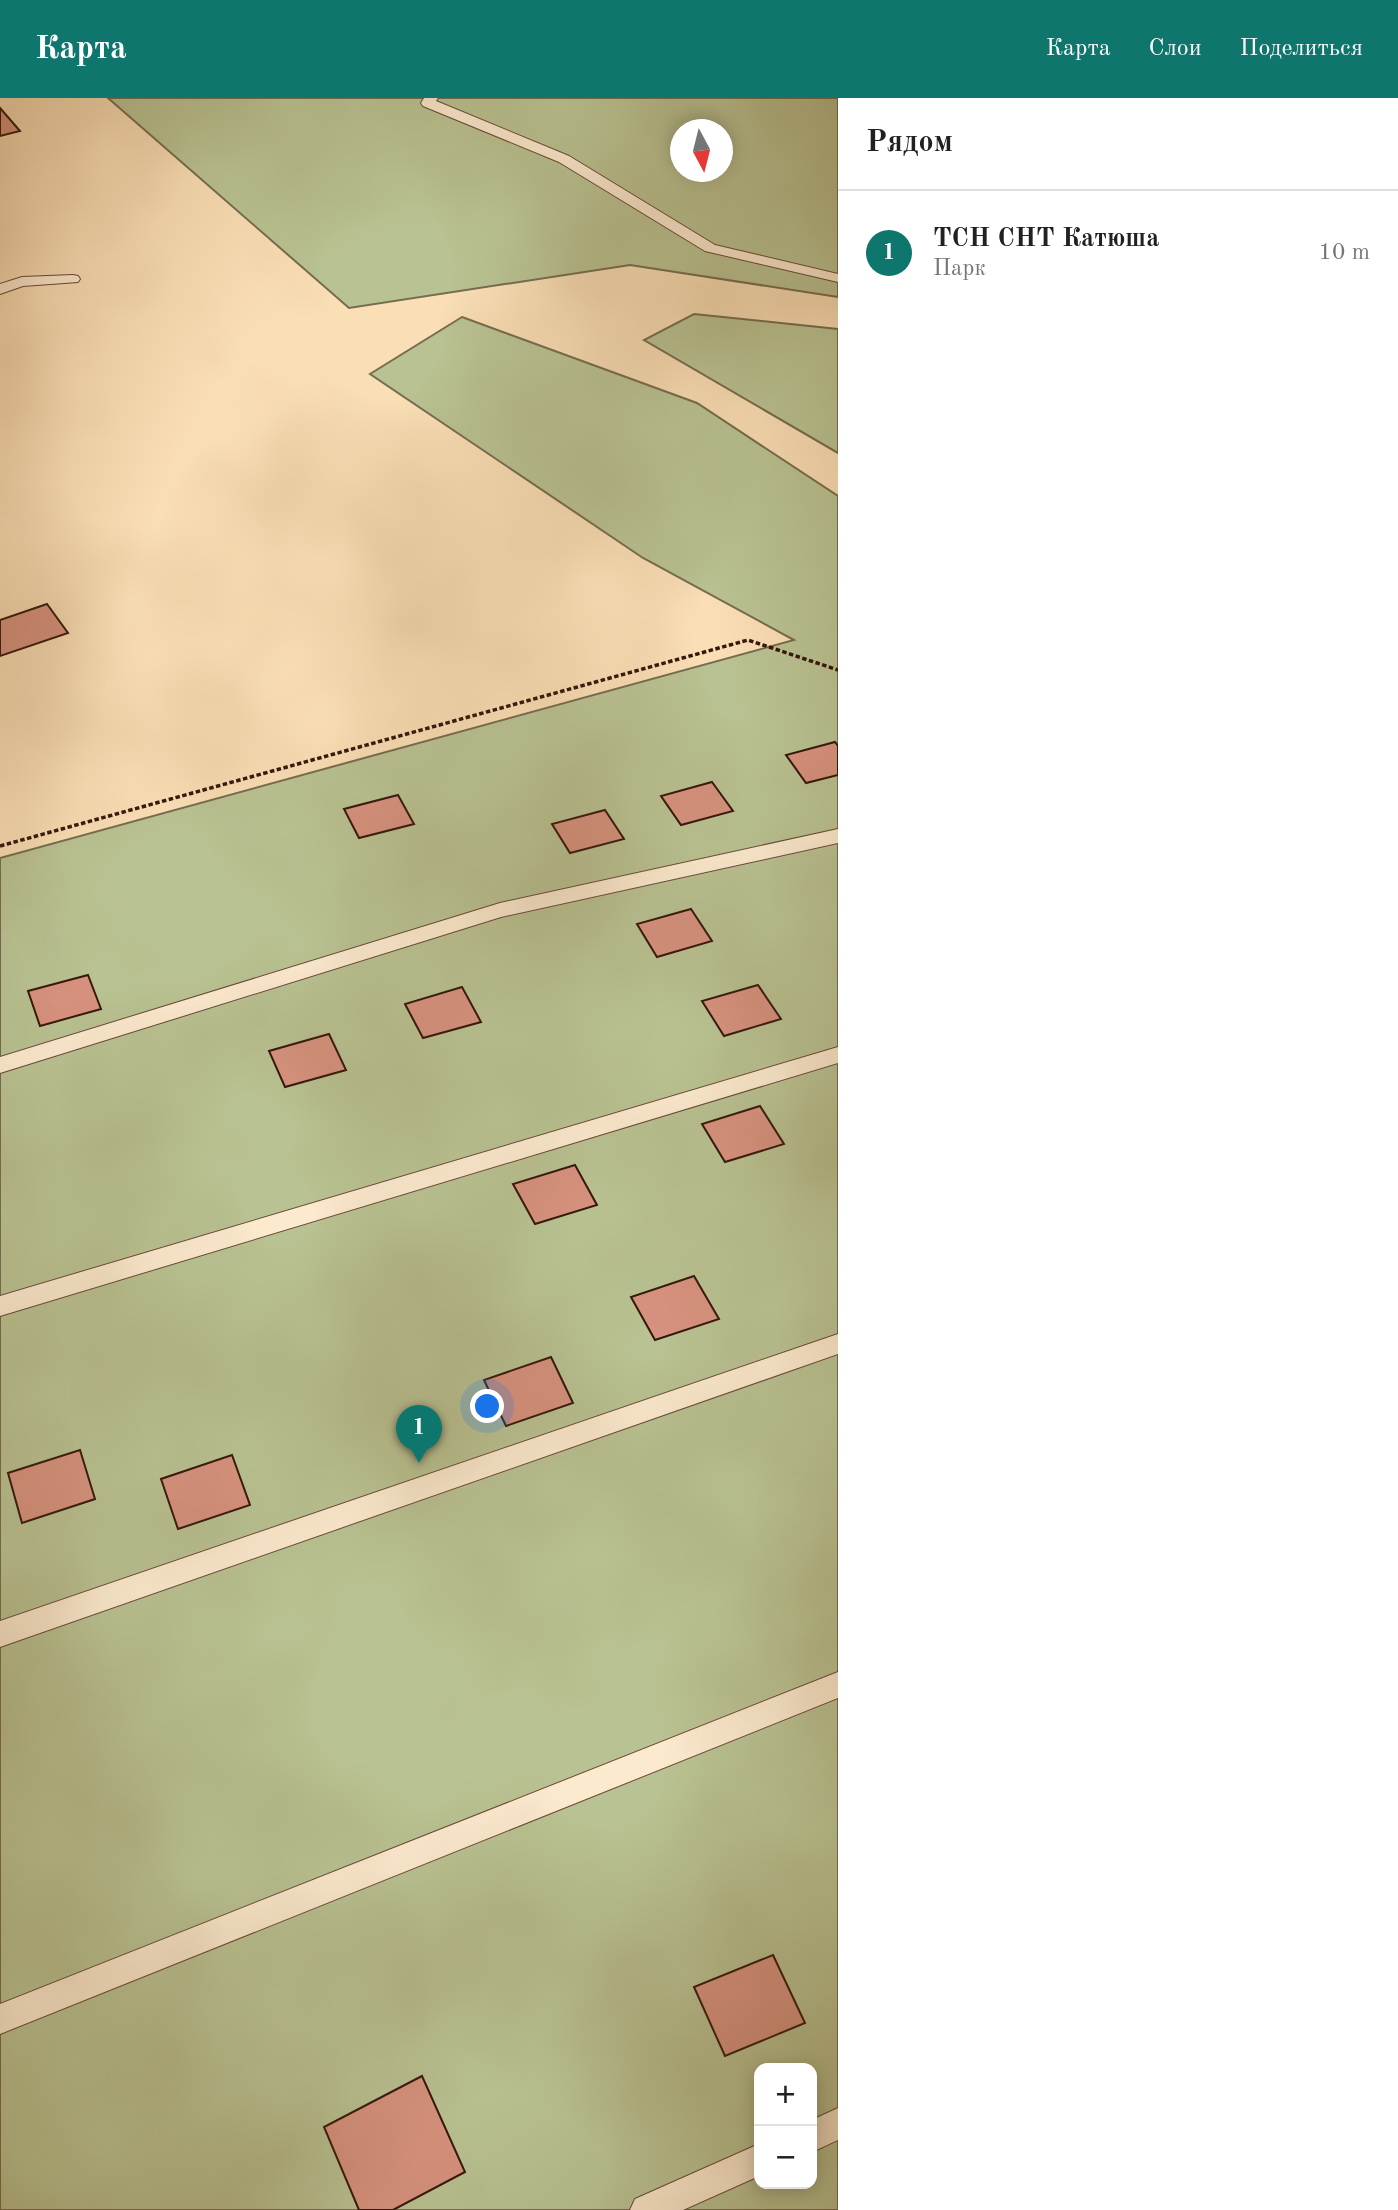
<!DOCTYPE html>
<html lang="ru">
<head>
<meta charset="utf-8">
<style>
	:root { --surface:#fff; --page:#f6f6f6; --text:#202124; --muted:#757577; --line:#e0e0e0; --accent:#0f766e }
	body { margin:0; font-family:"Old Standard TT",serif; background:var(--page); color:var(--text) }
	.controls { position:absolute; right:21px; bottom:21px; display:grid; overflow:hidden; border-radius:14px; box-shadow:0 4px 18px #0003 }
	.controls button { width:63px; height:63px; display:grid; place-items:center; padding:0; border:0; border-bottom:2px solid var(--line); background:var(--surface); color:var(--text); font:35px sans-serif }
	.compass { position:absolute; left:670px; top:21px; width:63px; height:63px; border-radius:50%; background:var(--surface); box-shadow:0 4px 18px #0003; rotate:173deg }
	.you { position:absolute; left:488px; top:1309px; width:24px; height:24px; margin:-18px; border:5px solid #fff; border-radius:50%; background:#1a73e8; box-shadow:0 0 0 10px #1a73e833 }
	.badge { display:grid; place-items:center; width:46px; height:46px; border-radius:50%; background:var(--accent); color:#fff; font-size:23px; font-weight:700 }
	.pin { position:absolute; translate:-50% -58px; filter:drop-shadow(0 2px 4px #0008) }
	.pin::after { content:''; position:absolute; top:37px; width:24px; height:21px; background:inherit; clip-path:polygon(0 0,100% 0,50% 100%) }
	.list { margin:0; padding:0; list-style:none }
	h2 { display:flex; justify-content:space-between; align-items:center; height:91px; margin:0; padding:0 28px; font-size:30px }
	h2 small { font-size:23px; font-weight:400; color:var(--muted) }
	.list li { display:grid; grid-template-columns:46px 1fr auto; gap:21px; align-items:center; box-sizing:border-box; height:126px; padding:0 28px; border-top:2px solid var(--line) }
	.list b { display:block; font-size:26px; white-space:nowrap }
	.list p { margin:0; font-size:23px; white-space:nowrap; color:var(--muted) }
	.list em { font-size:23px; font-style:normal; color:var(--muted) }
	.map { position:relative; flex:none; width:838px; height:2112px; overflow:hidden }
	header { display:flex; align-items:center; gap:42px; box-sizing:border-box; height:98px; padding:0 35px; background:var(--accent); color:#fff }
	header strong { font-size:33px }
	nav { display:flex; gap:38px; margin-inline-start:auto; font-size:24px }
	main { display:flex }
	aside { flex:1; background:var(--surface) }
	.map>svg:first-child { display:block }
	.green { fill:#b9c292; stroke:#766c4f; stroke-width:2; fill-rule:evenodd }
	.building { fill:#d7927f; stroke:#34170c; stroke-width:2 }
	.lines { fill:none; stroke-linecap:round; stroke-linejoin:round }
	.service-casing { stroke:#664936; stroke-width:2 }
	.path { stroke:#34170c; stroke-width:3.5; stroke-dasharray:4.5 2.5; stroke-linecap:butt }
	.service { fill:#fceacf; fill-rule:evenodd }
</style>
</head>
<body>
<header>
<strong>Карта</strong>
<nav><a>Карта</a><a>Слои</a><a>Поделиться</a></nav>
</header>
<main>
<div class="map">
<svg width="838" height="2112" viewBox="0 0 838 2112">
	<rect width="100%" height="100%" fill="#fadeb5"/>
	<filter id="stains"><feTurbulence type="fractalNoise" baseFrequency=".00286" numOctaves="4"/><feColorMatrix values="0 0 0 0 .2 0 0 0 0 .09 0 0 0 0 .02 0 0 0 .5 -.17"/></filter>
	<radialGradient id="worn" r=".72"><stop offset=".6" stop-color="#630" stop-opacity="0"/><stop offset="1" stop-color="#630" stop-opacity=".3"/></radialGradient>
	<!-- green -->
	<g class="green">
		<path d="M108,0H838V199L630,167L349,210ZM680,32H722V74H680Z"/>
		<polygon points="694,216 838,231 838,355 644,242"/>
		<path d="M462,219L697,305L838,398V2112H0V760L794,542L643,460L370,276ZM759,1970H812V2086H759Z"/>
	</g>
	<!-- building -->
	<g class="building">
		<polygon points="0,10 20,33 0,38"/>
		<polygon points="47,506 68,535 0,558 0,522"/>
		<polygon points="835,644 838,648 838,677 806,685 786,657"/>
		<polygon points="712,684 733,713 681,727 661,698"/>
		<polygon points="398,697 414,726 359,740 344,711"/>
		<polygon points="605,712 624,741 570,755 552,726"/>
		<polygon points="691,811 712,843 657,859 637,826"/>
		<polygon points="88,877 101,911 40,928 28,893"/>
		<polygon points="758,887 781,921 724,938 702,903"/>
		<polygon points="462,889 481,924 423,940 405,906"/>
		<polygon points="329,936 346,972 285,989 269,953"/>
		<polygon points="760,1008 784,1046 725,1064 702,1026"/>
		<polygon points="575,1067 597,1107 535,1126 513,1086"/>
		<polygon points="694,1178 719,1221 655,1242 631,1199"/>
		<polygon points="551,1259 573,1305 506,1328 484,1282"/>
		<polygon points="80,1352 95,1401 22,1425 8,1375"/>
		<polygon points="232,1357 250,1407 178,1431 161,1381"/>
		<polygon points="773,1857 805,1925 725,1958 694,1889"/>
		<polygon points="422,1978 465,2074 393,2112 359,2112 324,2029"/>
	</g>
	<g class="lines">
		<defs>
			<g id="service">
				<polygon points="424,0 438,0 436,3 569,58 715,147 838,176 838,184 705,153 559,64 423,8 421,5"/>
				<polygon points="73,177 78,178 80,181 78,184 23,188 0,196 0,186 22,179"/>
				<polygon points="838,731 838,745 501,819 0,975 0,959 500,805"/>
				<polygon points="838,949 838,965 0,1218 0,1198"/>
				<polygon points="838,1236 838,1256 0,1549 0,1523"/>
				<polygon points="838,1574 838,1600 0,1936 0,1906"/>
				<polygon points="838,2010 838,2042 812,2054 812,2022"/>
				<polygon points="759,2046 759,2078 683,2112 630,2112 635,2101"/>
			</g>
		</defs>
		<!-- service casing -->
		<use href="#service" class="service-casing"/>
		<!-- path -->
		<polyline class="path" points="0,748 748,542 838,572"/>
		<!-- service -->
		<use href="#service" class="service"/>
	</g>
	<rect width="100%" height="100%" filter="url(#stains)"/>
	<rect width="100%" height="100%" fill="url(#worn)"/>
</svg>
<div class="controls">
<button>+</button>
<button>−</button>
</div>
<svg class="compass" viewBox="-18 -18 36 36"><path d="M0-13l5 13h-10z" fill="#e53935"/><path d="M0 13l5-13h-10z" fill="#757577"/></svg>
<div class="you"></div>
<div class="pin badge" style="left:419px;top:1365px">1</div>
</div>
<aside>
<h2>Рядом<small></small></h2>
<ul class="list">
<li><span class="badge">1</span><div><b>ТСН СНТ Катюша</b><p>Парк</p></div><em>10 m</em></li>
</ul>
</aside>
</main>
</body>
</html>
